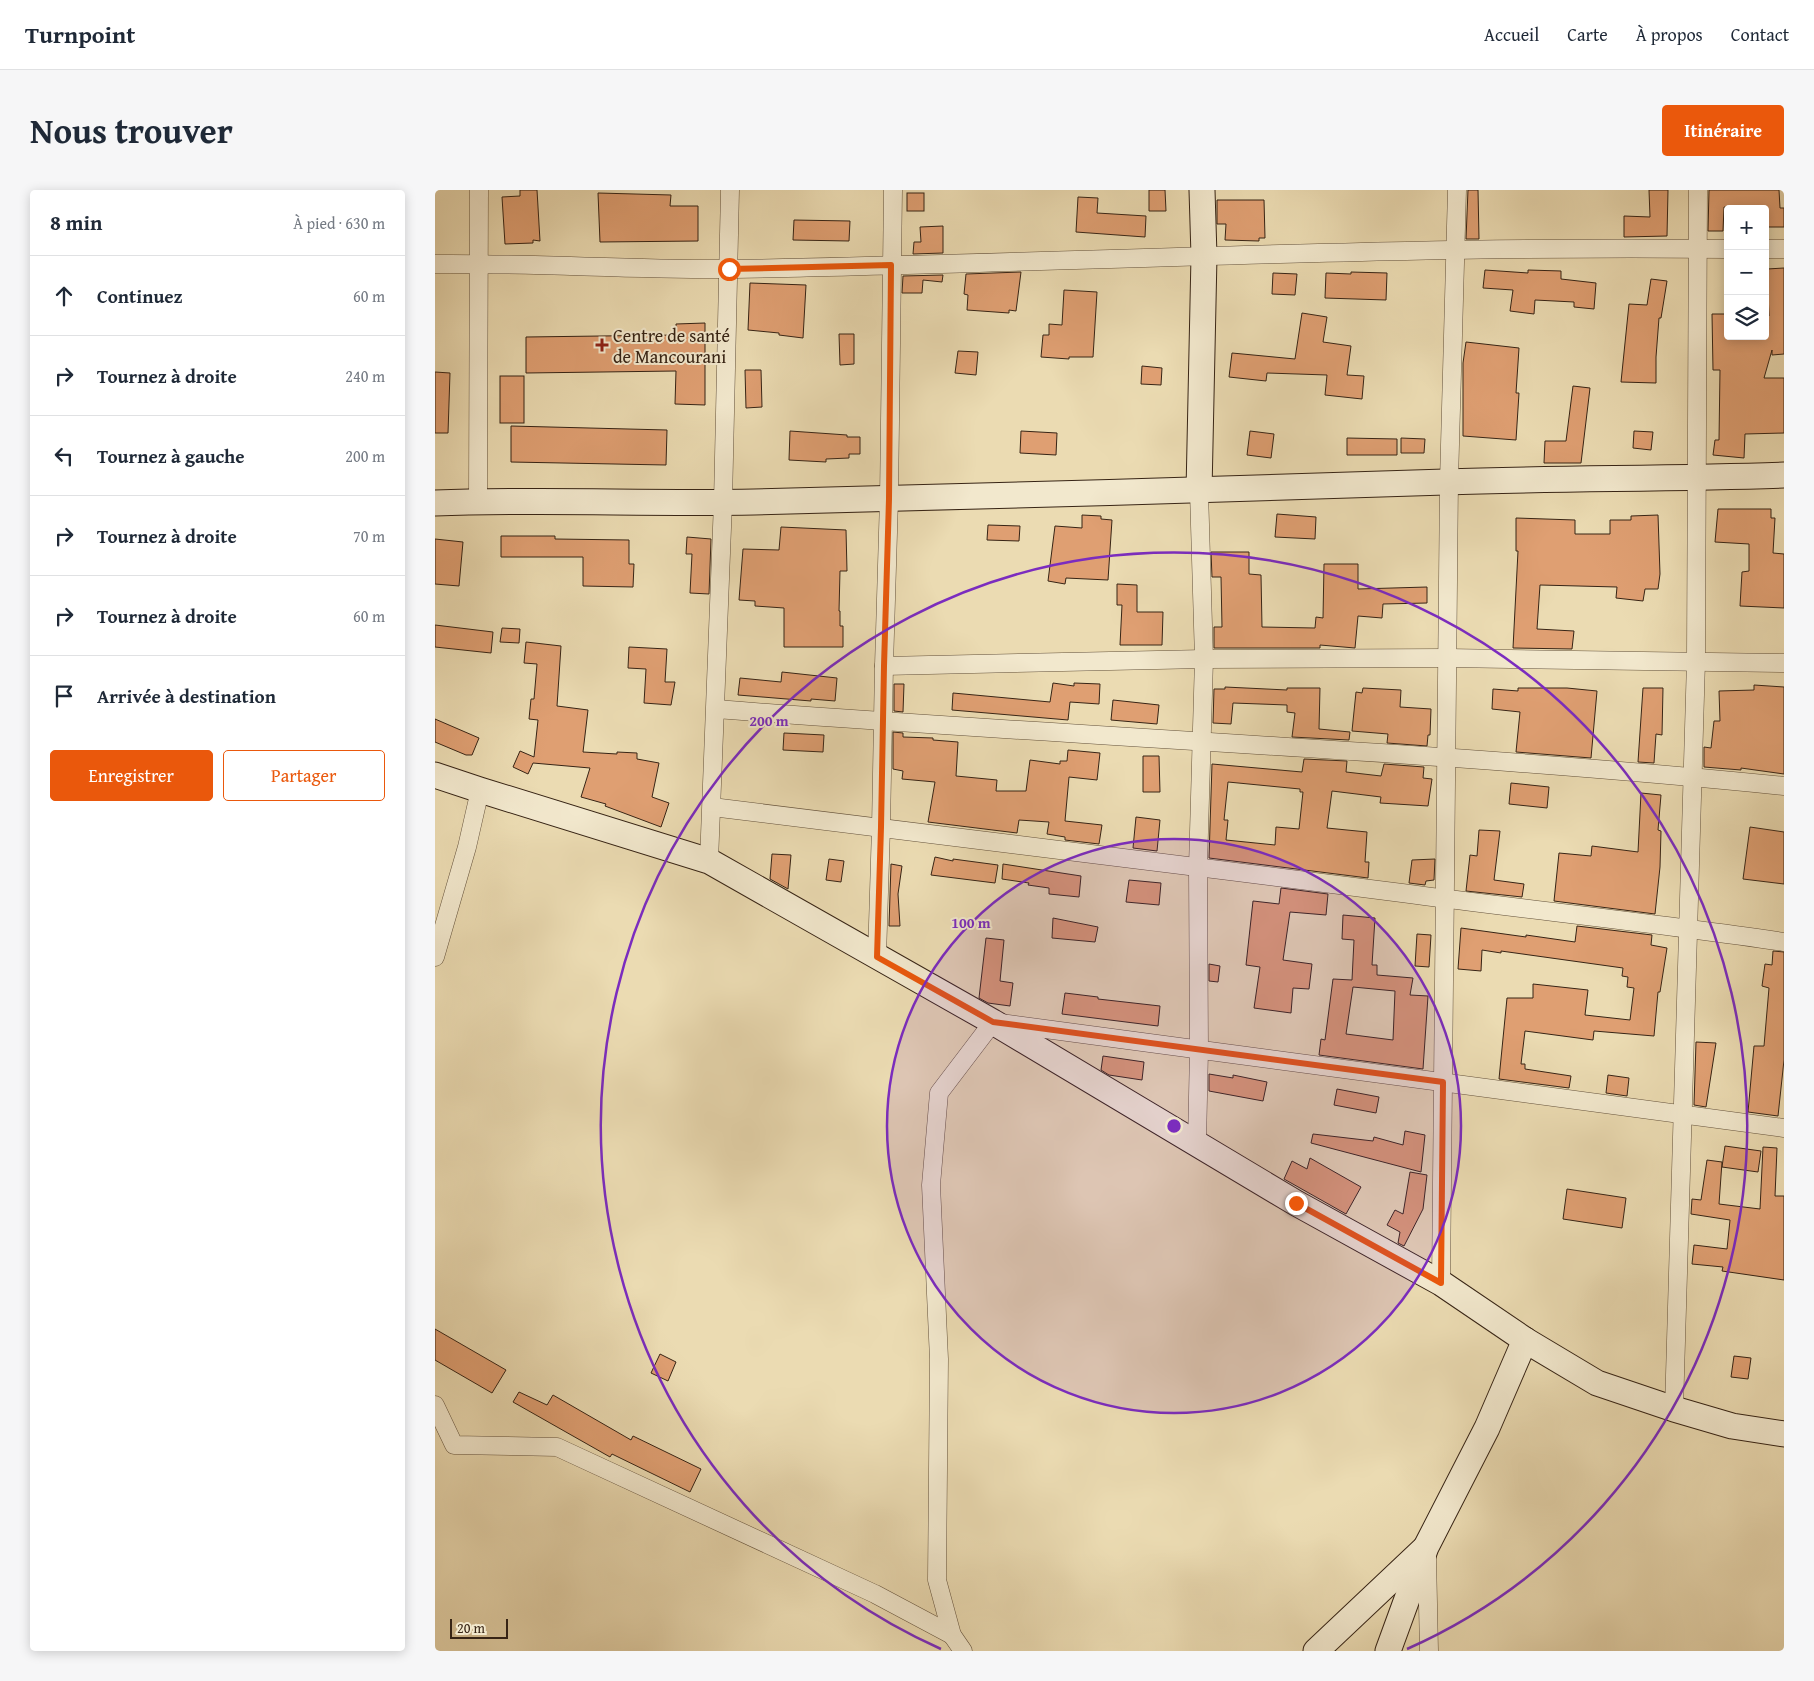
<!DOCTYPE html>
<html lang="fr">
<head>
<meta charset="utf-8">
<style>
	:root { --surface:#fff; --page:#f6f6f7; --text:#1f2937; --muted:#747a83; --line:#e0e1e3; --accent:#ea580c }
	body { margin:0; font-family:"Gentium Book Plus",serif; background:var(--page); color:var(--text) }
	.controls { position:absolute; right:15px; top:15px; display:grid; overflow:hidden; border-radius:5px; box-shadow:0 2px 12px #0003 }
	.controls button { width:45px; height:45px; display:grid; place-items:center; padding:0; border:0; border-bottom:1px solid var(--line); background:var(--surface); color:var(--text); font:25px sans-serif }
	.scale { position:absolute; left:15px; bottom:12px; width:58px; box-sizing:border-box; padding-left:5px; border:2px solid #372415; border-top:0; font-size:14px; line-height:18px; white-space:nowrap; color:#372415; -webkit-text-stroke:4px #f2e8cd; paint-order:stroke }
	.stop { position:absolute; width:15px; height:15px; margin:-11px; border:4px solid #ea580c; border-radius:50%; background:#fff }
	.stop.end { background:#ea580c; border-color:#fff; box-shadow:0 1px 5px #0008 }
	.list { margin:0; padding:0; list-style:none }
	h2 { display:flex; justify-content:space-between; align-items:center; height:65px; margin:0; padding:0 20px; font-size:21px }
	h2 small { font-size:16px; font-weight:400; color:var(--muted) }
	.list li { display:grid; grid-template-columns:32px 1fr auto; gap:15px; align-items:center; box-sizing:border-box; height:80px; padding:0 20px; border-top:1px solid var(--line) }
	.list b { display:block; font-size:19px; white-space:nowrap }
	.list em { font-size:16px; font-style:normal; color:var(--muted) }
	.actions { display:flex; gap:10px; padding:15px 20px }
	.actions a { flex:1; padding:11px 0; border:1px solid var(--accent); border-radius:5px; text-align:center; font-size:18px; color:var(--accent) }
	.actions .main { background:var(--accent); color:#fff }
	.icon { flex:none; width:28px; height:28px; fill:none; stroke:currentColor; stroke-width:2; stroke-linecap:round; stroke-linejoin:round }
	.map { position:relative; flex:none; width:1349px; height:1461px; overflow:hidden; border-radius:5px }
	header { display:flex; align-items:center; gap:30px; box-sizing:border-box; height:70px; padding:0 25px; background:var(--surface); border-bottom:1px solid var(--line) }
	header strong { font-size:24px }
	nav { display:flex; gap:28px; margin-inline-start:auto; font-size:18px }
	.intro { display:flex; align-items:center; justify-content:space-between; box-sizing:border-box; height:120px; padding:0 30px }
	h1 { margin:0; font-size:35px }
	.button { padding:12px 22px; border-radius:5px; background:var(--accent); color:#fff; font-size:18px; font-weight:700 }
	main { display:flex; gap:30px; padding:0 30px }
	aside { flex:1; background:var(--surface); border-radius:5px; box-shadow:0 2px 12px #0003 }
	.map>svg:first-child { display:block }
	.building { fill:#df9f72; stroke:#372415; fill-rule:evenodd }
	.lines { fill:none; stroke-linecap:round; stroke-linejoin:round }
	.street-casing { stroke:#64523c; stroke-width:19 }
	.secondary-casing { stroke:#372415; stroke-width:27 }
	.street { stroke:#f2e8cd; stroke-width:18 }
	.secondary { stroke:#f2e8cd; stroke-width:25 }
	.route { stroke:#ea580c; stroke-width:6 }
	.ring { fill:none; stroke:#7b2cbf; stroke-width:2.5 }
	.poi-dot { fill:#8f2418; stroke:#f2e8cd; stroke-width:2 }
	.labels { text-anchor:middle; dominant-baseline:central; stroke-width:4; stroke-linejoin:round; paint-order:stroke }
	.poi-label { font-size:18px; fill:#372415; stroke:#f2e8cd; text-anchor:start }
	.centre { fill:#7b2cbf; stroke:#f2e8cd; stroke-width:2.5 }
	.ring-label { font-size:15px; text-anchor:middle; font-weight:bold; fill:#7b2cbf; stroke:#f2e8cd; stroke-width:4; stroke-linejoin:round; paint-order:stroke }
</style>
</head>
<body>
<header>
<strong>Turnpoint</strong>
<nav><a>Accueil</a><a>Carte</a><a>À propos</a><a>Contact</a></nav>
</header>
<div class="intro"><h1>Nous trouver</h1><a class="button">Itinéraire</a></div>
<main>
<aside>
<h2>8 min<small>À pied · 630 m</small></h2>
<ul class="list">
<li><svg class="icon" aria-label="ahead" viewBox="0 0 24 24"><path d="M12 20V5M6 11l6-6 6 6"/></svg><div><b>Continuez</b></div><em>60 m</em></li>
<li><svg class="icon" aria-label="right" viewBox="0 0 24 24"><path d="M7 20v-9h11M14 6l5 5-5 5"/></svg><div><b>Tournez à droite</b></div><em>240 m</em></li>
<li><svg class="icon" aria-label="left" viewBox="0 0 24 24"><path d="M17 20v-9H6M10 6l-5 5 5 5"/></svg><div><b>Tournez à gauche</b></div><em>200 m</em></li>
<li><svg class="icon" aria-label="right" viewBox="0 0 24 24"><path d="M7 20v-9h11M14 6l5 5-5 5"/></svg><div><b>Tournez à droite</b></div><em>70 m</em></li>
<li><svg class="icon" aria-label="right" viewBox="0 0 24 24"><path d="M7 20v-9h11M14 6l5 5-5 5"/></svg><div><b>Tournez à droite</b></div><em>60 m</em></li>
<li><svg class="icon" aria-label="arrive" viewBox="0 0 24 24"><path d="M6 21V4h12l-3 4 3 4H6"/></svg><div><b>Arrivée à destination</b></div></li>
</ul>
<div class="actions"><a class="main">Enregistrer</a><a>Partager</a></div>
</aside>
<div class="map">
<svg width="1349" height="1461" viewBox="0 0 1349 1461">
	<rect width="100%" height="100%" fill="#ebdbb2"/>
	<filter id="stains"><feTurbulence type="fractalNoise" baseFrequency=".004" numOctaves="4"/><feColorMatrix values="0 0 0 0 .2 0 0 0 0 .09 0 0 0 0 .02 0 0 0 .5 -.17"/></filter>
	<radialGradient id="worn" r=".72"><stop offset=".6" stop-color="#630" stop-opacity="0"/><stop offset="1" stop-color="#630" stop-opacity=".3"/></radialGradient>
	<!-- building -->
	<g class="building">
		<polygon points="85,0 102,0 105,51 98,50 98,53 70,54 67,7 85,6"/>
		<polygon points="714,0 730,0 731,21 714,21"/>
		<polygon points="1033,0 1043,0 1044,49 1031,49"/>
		<polygon points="1214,0 1233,0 1232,46 1189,47 1189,26 1215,27"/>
		<polygon points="1274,0 1344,0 1345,18 1349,18 1349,37 1330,37 1330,17 1289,17 1288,41 1273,41"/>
		<polygon points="163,3 236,5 235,16 263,16 263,51 165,52"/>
		<rect x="472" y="3" width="17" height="18"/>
		<polygon points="643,7 663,8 662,23 711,26 710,47 641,42"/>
		<polygon points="782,10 829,10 830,48 824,48 824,51 790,50 791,34 782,34"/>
		<polygon points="359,30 415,31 414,51 358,50"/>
		<polygon points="508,36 508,63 478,64 479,52 486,52 485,37"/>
		<polygon points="1349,78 1349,164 1337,165 1337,160 1329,188 1349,188 1349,243 1310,244 1309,268 1278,265 1280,250 1284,250 1285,180 1278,180 1277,124 1293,124 1293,146 1330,146 1330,126 1334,126 1332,79"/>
		<polygon points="1050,80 1093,83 1093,80 1126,81 1126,89 1161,93 1159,119 1139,117 1139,112 1100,110 1099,124 1075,121 1078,100 1048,98"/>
		<polygon points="586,82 581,121 574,120 574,123 532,120 533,105 529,104 531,84"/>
		<polygon points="916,82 952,83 951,110 890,108 891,83 916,84"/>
		<polygon points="838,83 862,84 860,105 837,104"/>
		<polygon points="508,85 507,92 488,90 487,103 467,103 468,86"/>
		<polygon points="1216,89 1232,91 1226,128 1224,128 1221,167 1221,193 1186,192 1194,114 1212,115"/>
		<polygon points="315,93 371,95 368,148 344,145 344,143 313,140"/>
		<polygon points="629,100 662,102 658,167 634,167 634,169 606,167 608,145 614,145 614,134 627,135"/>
		<polygon points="867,123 892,127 888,152 916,156 912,185 929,186 927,209 890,205 892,185 832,183 831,191 794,187 797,163 860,169"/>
		<polygon points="270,133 270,215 240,214 241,181 91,183 91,147 241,145 241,134"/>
		<polygon points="404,144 419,144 419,174 405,175"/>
		<polygon points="1031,152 1084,158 1081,203 1084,203 1081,250 1028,246 1028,173"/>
		<polygon points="523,161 543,162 541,185 520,183"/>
		<polygon points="707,176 727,178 726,195 706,194"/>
		<polygon points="310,180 326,180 327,217 311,218"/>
		<polygon points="0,182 15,183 13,243 0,243"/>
		<rect x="65" y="186" width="24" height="47"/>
		<polygon points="1138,196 1155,198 1146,273 1109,273 1110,251 1131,251"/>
		<polygon points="76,236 232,240 231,275 76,272"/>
		<polygon points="355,241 412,245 412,247 425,247 425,264 414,264 414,268 391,269 391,272 354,270"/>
		<polygon points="586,241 622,243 621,265 585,263"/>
		<polygon points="815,241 839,244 836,268 812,265"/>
		<polygon points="1199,241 1218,242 1216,260 1198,258"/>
		<polygon points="912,248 962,249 962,265 912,265"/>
		<polygon points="966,248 990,249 989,263 966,263"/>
		<polygon points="1283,319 1336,319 1336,328 1340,328 1338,363 1349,364 1349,418 1305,416 1307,382 1314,381 1314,354 1280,352"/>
		<polygon points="842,324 881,327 880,349 840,347"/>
		<polygon points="647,325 666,326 666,329 677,330 673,390 631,388 630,394 613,391 620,336 647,338"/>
		<polygon points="1223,325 1225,384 1223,399 1210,399 1208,411 1181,408 1182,397 1105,395 1102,439 1139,441 1137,459 1078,458 1083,361 1081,361 1081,328 1140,330 1140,344 1175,344 1175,330 1196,330 1196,326"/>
		<polygon points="553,335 585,336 584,351 552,350"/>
		<polygon points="346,337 411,340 412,381 405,381 404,421 405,421 405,436 408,436 408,457 349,457 349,418 320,416 320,411 304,410 308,359 344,360"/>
		<polygon points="66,346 120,346 120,349 194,350 194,374 199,374 198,397 148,396 148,367 66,367"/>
		<polygon points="252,347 276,349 274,404 255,403 257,364 251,364"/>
		<polygon points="0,349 28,352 24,396 0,394"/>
		<polygon points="776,362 814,362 814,384 826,385 827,437 880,438 881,427 888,428 889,374 923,374 923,399 992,397 992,413 948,414 947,428 923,426 920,458 885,455 885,458 779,458 779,437 787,437 786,387 777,387"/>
		<polygon points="682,394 702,395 702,422 728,422 727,455 685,455 687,415 682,415"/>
		<polygon points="0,435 58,442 56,463 0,457"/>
		<polygon points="67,438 85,439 84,453 65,452"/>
		<polygon points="91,452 126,456 122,516 153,520 148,562 182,564 182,562 202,563 202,569 224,573 217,607 234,613 226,637 170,616 171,614 146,607 155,578 98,573 93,584 78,577 85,561 99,567 103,530 94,529 96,509 99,509 102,474 89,473"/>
		<polygon points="194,457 232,459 230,492 240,492 236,515 209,513 211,479 193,478"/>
		<polygon points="347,482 402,488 400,511 376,509 376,511 303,505 305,488 346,492"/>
		<polygon points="618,493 639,496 639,493 665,494 664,514 635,512 633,530 517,520 518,503 615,512"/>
		<polygon points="459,494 469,494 468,522 459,521"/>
		<polygon points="1319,495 1349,497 1349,584 1306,578 1306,580 1269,577 1269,557 1276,558 1279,531 1285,531 1284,501 1319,500"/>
		<polygon points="790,497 852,500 852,498 885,498 884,539 915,542 914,550 857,547 860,523 852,522 852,515 798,513 796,534 778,533 779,499 790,499"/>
		<polygon points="928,498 966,500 965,517 996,519 995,545 993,545 992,556 952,553 953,544 917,541 921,502 927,503"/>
		<polygon points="1083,498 1132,498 1162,501 1156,568 1081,562 1085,522 1057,519 1058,499 1083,501"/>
		<polygon points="1208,498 1228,498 1227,545 1221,544 1219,573 1203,572"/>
		<polygon points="678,510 724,515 722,534 676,530"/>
		<polygon points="0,529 44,548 37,565 31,565 0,552"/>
		<polygon points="458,542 468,543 468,547 498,548 498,550 523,552 521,586 562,590 561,601 591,601 595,570 625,574 625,571 632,571 633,560 665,563 662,590 634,587 630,631 667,635 664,654 630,650 630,647 612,644 614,632 584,630 582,643 493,632 500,592 467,589 468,581 458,579"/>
		<polygon points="349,543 389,545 388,562 348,560"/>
		<polygon points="708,566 724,566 725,602 708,602"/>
		<path d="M869,569L912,571L911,582L946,586L949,574L989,577L988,588L997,589L993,616L945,613L946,607L897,601L892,638L932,642L930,672H934L933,688L774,668L777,574L867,582ZM793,592L865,599V602H868L864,639L841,637L840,655L791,650L793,630H789Z"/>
		<polygon points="1076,593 1114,597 1112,618 1074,614"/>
		<polygon points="1206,603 1226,605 1223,640 1226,641 1225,677 1220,724 1119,711 1124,663 1156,666 1157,656 1203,662"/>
		<polygon points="701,627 725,630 722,661 698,658"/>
		<polygon points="1315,637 1349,642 1349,694 1308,689"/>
		<polygon points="1044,640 1065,641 1059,690 1089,694 1087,707 1031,701 1035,665 1042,666"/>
		<polygon points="337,664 356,665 353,699 335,689"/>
		<polygon points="500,667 518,671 518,669 563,675 560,693 496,685"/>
		<polygon points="394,669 409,671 406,692 391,690"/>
		<polygon points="1000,669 999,690 991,691 990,695 974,693 977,670"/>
		<polygon points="456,674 467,676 463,704 465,736 454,736"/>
		<polygon points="568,674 646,686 644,707 614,704 614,698 593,695 594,693 567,689"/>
		<polygon points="694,690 726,693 724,715 691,712"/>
		<polygon points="846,698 893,704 891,725 855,722 848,770 877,774 874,799 858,798 856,823 819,818 825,777 811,775 818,711 844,714"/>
		<path d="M908,725L940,728L937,775H942V785L978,788L975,805L993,806L988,879L884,865L886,849L890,850L898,789L917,790L919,750L907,749ZM918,797L960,801L958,850L911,844Z"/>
		<polygon points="618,728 663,737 660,752 617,748"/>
		<polygon points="1142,736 1217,745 1216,755 1232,758 1225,802 1223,802 1219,846 1159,841 1158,850 1090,841 1086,874 1090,874 1090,879 1136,886 1134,898 1064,889 1072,808 1098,808 1098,794 1153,800 1150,825 1195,830 1199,798 1192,797 1193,787 1187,786 1188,778 1066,761 1066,763 1047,760 1046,781 1023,779 1026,738 1091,747 1091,745 1140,752"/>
		<polygon points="982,744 996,745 994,777 980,776"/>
		<polygon points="551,748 569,750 565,791 578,793 575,816 553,813 544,808"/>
		<polygon points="1338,761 1349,762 1349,870 1343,926 1313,922 1319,856 1329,856 1334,798 1327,796 1330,774 1337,775"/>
		<polygon points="774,774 785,776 783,792 774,791"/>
		<polygon points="630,803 663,807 663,809 725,816 723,836 627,824"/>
		<polygon points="1261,852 1281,853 1271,917 1259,915"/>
		<polygon points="668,866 709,872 707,890 674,885 666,880"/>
		<polygon points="774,884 798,888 798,885 832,892 828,911 774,901"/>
		<polygon points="1173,885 1194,888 1192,906 1171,903"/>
		<polygon points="902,899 944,907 941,923 899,915"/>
		<polygon points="970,941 990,945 986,982 876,953 878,944 938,951 939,947 968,955"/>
		<polygon points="1290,956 1326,961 1323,982 1287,977"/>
		<polygon points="1328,957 1342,958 1340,1006 1349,1006 1349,1090 1287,1081 1288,1077 1257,1074 1259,1055 1292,1059 1295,1030 1256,1024 1257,1009 1266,1010 1272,970 1287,972 1284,1014 1325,1019"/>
		<polygon points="875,968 926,997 911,1024 849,989 857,971 872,979"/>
		<polygon points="975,982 992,985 988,1019 969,1056 963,1053 965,1042 952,1035 960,1020 968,1024"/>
		<polygon points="1132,999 1191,1008 1187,1038 1128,1029"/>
		<polygon points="0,1139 71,1180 57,1203 0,1170"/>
		<polygon points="225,1164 241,1172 233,1191 216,1183"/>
		<polygon points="1299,1166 1316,1168 1313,1189 1296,1187"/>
		<polygon points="84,1202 112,1215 118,1205 196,1250 198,1246 266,1279 255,1302 177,1264 175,1267 78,1212"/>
	</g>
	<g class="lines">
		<defs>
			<g id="street">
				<polyline points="1330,59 1349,59"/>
				<path d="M0,74C100,73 199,80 299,79C630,73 961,55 1293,59"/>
				<polyline points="43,311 44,0"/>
				<polyline points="449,476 769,469 1012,468 1349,473"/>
				<path d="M281,519C637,547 994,560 1349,596"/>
				<path d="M277,617C507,644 737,674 967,703C1094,720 1222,733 1349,752"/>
				<polyline points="274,671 288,312 295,0"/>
				<polyline points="0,767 32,657 45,600"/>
				<polyline points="442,767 446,637 449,476 454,309 458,0"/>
				<polyline points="762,953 764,860 763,677 769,469 764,301"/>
				<polyline points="1006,1093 1014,291 1022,0"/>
				<polyline points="0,1215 19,1255 122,1257 440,1404 517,1445"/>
				<polyline points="1239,1219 1261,471 1263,0"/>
				<polyline points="992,1367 994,1461"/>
				<polyline points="528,1461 517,1445 502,1390 504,1169 496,995 504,903 558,832 1349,938"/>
			</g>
			<g id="secondary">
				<polyline points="764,301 769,66 767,0"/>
				<path d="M0,313C106,309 212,314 319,312C549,307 780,299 1010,292C1123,288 1236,289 1349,285"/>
				<polyline points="0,585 45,600 274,671 558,832 861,1013 1006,1093 1090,1150 1162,1193 1239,1219 1297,1236 1349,1244"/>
				<polyline points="881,1461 988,1360"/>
				<polyline points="953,1461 991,1357 1052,1238 1090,1150"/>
			</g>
		</defs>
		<!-- street casing -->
		<use href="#street" class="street-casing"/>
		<!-- secondary casing -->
		<use href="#secondary" class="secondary-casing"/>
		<!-- street -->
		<use href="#street" class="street"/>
		<!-- secondary -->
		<use href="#secondary" class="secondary"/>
	</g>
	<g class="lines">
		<!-- route -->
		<polyline class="route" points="294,79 456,75 454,309 449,476 446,637 442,767 558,832 1008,892 1006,1093 861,1013"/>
	</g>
	<!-- distance rings -->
	<circle cx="739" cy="936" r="287" fill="#7b2cbf" fill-opacity=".12"/>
	<g class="ring">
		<circle cx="739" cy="936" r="287"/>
		<path d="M506 1459A573 573 0 1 1 972 1459"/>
	</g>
	<!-- markers -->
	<path class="poi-dot" d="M164.5 147.5h5v5h5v5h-5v5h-5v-5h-5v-5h5z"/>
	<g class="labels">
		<!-- poi labels -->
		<g class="poi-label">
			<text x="178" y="145">Centre de santé<tspan x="178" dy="21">de Mancourani</tspan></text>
		</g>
	</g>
	<circle cx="739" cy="936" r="8" class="centre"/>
	<g class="ring-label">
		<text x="334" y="536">200 m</text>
		<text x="536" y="738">100 m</text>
	</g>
	<rect width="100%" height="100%" filter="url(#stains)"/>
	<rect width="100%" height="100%" fill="url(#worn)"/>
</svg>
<div class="controls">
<button>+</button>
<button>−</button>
<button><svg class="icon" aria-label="layers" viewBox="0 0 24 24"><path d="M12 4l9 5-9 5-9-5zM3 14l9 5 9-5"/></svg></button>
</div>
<div class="scale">20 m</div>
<div class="stop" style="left:294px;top:79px"></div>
<div class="stop end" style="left:861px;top:1013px"></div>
</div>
</main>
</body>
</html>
